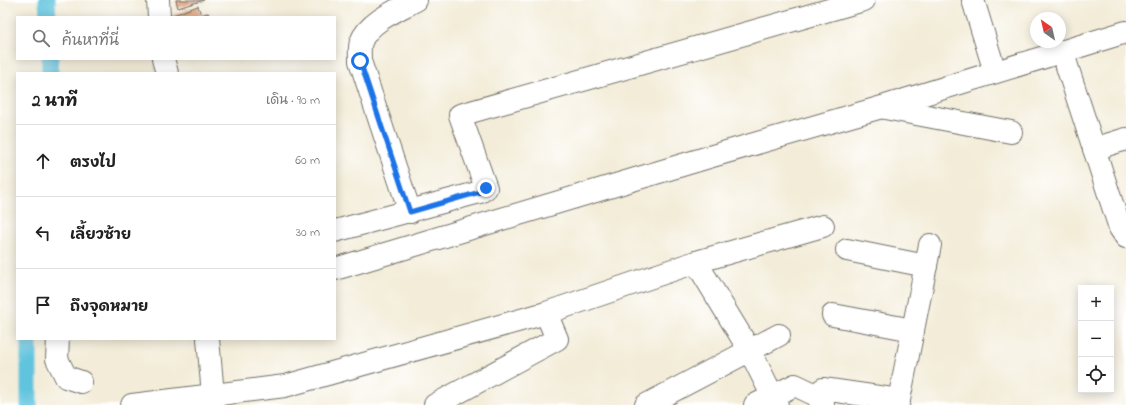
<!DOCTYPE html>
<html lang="th">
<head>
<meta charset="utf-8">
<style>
	:root { --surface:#fff; --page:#f6f6f6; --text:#222; --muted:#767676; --line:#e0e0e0 }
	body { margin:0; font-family:"Indie Flower","Playpen Sans Thai",sans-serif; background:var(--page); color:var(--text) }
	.controls { position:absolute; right:12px; bottom:12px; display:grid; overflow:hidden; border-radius:0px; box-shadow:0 2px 10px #0003 }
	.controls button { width:36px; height:36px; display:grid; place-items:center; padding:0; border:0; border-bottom:1px solid var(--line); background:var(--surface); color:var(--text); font:20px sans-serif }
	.compass { position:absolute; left:1030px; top:12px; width:36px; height:36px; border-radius:50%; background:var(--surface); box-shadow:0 2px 10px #0003; rotate:326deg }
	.stop { position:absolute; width:12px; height:12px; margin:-9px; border:3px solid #1a73e8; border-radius:50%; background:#fff }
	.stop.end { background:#1a73e8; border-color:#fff; box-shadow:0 1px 4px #0008 }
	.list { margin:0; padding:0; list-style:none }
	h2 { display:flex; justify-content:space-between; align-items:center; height:52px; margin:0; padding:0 16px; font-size:17px }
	h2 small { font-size:13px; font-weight:400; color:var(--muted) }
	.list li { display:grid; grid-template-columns:26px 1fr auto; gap:12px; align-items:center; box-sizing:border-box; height:72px; padding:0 16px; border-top:1px solid var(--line) }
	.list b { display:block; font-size:15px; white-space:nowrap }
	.list em { font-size:13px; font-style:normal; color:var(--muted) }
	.icon { flex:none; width:22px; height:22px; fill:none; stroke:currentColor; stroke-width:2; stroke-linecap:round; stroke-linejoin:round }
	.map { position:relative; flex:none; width:1126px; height:405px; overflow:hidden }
	.search { position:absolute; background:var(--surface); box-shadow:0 2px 10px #0003; left:16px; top:16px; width:320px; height:44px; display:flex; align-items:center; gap:10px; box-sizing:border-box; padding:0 14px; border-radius:0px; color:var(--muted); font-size:15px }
	.panel { position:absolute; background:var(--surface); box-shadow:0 2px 10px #0003; left:16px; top:72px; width:320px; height:268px; border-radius:0px }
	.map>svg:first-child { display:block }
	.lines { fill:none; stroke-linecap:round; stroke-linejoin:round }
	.canal { stroke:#61c4de; stroke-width:17 }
	.building { fill:#d99565 }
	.minor-casing { stroke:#716f68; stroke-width:24 }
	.minor { stroke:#fff; stroke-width:22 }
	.route { stroke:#1a73e8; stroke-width:5 }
</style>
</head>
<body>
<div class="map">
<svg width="1126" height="405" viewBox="0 0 1126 405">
	<rect width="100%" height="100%" fill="#fff"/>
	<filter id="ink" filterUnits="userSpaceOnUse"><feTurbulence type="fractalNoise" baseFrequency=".025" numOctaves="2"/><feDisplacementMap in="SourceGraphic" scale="8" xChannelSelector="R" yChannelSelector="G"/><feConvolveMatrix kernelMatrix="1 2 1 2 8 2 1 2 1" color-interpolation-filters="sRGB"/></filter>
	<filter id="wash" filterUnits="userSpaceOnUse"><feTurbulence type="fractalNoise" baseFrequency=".012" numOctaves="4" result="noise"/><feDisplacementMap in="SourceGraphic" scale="16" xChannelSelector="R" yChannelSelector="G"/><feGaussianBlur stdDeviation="0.9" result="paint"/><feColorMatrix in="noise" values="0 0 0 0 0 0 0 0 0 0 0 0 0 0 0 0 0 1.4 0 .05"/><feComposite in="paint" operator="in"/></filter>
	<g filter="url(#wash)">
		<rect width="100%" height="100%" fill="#f3ecd8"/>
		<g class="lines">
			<!-- canal -->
			<g class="canal">
				<polyline points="47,0 48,17"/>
				<polyline points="50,73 50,59"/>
				<polyline points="29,405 29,339"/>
			</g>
		</g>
		<g id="blocks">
			<!-- building -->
			<g class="building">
				<polygon points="176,0 204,0 178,8"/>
				<polygon points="198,6 201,15 208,13 210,17 168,17"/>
			</g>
		</g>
	</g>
	<g filter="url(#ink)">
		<use href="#blocks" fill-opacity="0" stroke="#716f68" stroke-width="1"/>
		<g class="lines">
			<defs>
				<g id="minor">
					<polyline points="158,0 159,17"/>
					<polyline points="973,0 995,72"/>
					<polyline points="1062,51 1120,228 1126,237"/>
					<polyline points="163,59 167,73"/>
					<polyline points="885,108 1011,132"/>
					<polyline points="1094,149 1126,139"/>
					<path d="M410,212L360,61C360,55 359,47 361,42C368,22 399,9 416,0"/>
					<polyline points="335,231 480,192 486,188 460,115 864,0"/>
					<polyline points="847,250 926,266"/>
					<polyline points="696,262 750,351 777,405"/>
					<polyline points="335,269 709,157 882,107 1126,32"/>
					<polyline points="833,315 913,330"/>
					<polyline points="58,339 57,359 66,377 81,382"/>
					<polyline points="208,339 213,395"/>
					<polyline points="823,389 899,400"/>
					<polyline points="132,405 285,386 546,313 696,262 823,226"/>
					<polyline points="435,405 557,339 546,313"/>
					<polyline points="646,405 779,335"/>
					<polyline points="755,405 795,385 816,395 823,405"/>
					<polyline points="898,405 930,245"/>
				</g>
			</defs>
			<!-- minor casing -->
			<use href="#minor" class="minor-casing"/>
			<!-- minor -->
			<use href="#minor" class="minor"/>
		</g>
	</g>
	<g class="lines" filter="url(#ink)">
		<!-- route -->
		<polyline class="route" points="360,61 410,212 480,192 486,188"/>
	</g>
</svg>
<div class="controls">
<button>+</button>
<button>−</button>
<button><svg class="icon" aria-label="locate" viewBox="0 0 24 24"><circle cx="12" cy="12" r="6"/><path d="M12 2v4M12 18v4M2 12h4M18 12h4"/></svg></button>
</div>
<svg class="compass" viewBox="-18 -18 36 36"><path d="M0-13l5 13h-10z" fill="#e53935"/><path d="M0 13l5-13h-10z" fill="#767676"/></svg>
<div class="stop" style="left:360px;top:61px"></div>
<div class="stop end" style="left:486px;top:188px"></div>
<div class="search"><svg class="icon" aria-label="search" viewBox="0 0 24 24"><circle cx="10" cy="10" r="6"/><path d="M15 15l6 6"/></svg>ค้นหาที่นี่</div>
<section class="panel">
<h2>2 นาที<small>เดิน · 90 m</small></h2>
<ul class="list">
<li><svg class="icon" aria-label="ahead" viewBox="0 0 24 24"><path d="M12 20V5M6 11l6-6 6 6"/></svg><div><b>ตรงไป</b></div><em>60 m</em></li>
<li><svg class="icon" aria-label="left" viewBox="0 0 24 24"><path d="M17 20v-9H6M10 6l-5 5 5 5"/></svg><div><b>เลี้ยวซ้าย</b></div><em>30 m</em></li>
<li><svg class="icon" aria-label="arrive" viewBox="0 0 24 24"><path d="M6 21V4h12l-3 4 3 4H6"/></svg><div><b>ถึงจุดหมาย</b></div></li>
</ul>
</section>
</div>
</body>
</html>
